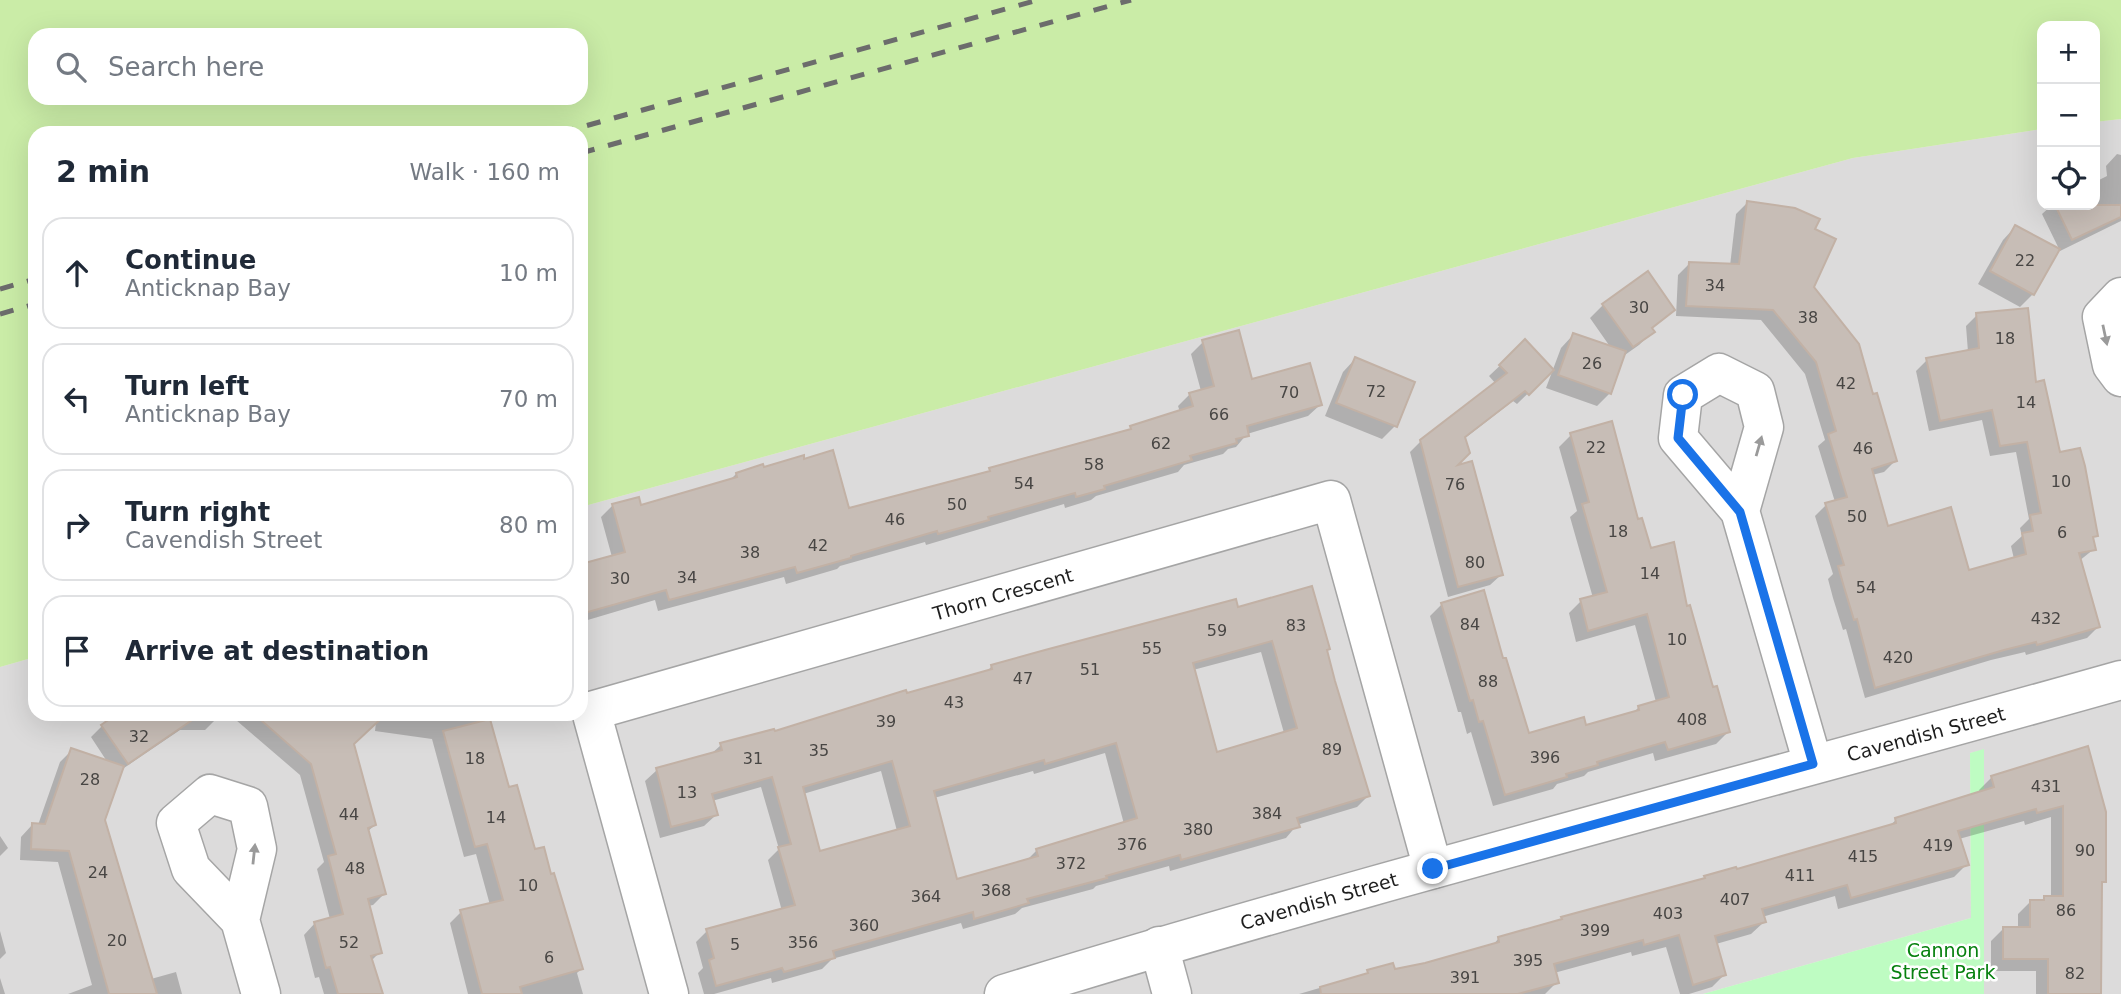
<!DOCTYPE html>
<html lang="en">
<head>
<meta charset="utf-8">
<style>
	:root { --surface:#fff; --page:#f6f6f7; --text:#1f2937; --muted:#747a83; --line:#e0e1e3 }
	body { margin:0; font-family:"DejaVu Sans",sans-serif; background:var(--page); color:var(--text) }
	.controls { position:absolute; right:21px; top:21px; display:grid; overflow:hidden; border-radius:14px; box-shadow:0 7px 28px #0002 }
	.controls button { width:63px; height:63px; display:grid; place-items:center; padding:0; border:0; border-bottom:2px solid var(--line); background:var(--surface); color:var(--text); font:35px sans-serif }
	.stop { position:absolute; width:21px; height:21px; margin:-16px; border:5px solid #1a73e8; border-radius:50%; background:#fff }
	.stop.end { background:#1a73e8; border-color:#fff; box-shadow:0 2px 7px #0008 }
	.list { margin:0; padding:0; list-style:none }
	h2 { display:flex; justify-content:space-between; align-items:center; height:91px; margin:0; padding:0 28px; font-size:30px }
	h2 small { font-size:23px; font-weight:400; color:var(--muted) }
	.list li { display:grid; grid-template-columns:46px 1fr auto; gap:21px; align-items:center; box-sizing:border-box; height:112px; margin:0 14px 14px; padding:0 14px; border:2px solid var(--line); border-radius:21px }
	.list b { display:block; font-size:26px; white-space:nowrap }
	.list p { margin:0; font-size:23px; white-space:nowrap; color:var(--muted) }
	.list em { font-size:23px; font-style:normal; color:var(--muted) }
	.icon { flex:none; width:38px; height:38px; fill:none; stroke:currentColor; stroke-width:2; stroke-linecap:round; stroke-linejoin:round }
	.map { position:relative; flex:none; width:2121px; height:994px; overflow:hidden }
	.search { position:absolute; background:var(--surface); box-shadow:0 7px 28px #0002; left:28px; top:28px; width:560px; height:77px; display:flex; align-items:center; gap:18px; box-sizing:border-box; padding:0 24px; border-radius:21px; color:var(--muted); font-size:26px }
	.panel { position:absolute; background:var(--surface); box-shadow:0 7px 28px #0002; left:28px; top:126px; width:560px; height:595px; border-radius:21px }
	.map>svg:first-child { display:block }
	.residential { fill:#dcdbdb }
	.grass { fill:#caeca7; fill-rule:evenodd }
	.park { fill:#befcc2 }
	.shadow { fill:#0003; fill-rule:evenodd }
	.building { fill:#c7bdb6; stroke:#c2b1a5; stroke-width:2; fill-rule:evenodd }
	.lines { fill:none; stroke-linecap:round; stroke-linejoin:round }
	.minor-casing { stroke:#a5a5a5; stroke-width:41 }
	.minor { stroke:#fff; stroke-width:38 }
	.rail { stroke:#6c6c6c; stroke-width:5; stroke-dasharray:14 14; stroke-linecap:butt }
	.oneway { fill:#9a9a9a }
	.route { stroke:#1a73e8; stroke-width:9 }
	.labels { text-anchor:middle; dominant-baseline:central; stroke-width:5; stroke-linejoin:round; paint-order:stroke }
	.number-label { font-size:16px; fill:#484644 }
	.street-label { font-size:19px; fill:#1e1e1e; stroke:#fff }
	.park-label { font-size:19px; fill:#07810f; stroke:#fff }
</style>
</head>
<body>
<div class="map">
<svg width="2121" height="994" viewBox="0 0 2121 994">
	<rect width="100%" height="100%" fill="#efebe3"/>
	<!-- residential -->
	<polygon class="residential" points="2121,119 2121,994 1984,994 1983,750 1970,753 1971,918 1703,994 0,994 0,667 35,657 35,714 581,714 581,507 1853,158 2042,129 2042,205 2095,205 2095,122"/>
	<!-- grass -->
	<path class="grass" d="M0,0H2121V119L2095,122V26H2042V129L1853,158L581,507V133H35V657L0,667ZM581,35V98H35V35Z"/>
	<!-- park -->
	<polygon class="park" points="1984,749 1984,994 1703,994 1971,918 1970,753"/>
	<!-- shadow -->
	<g class="shadow">
		<polygon points="2117,154 2121,155 2121,221 2060,251 2042,214 2052,205 2095,205 2095,182 2107,176 2106,166"/>
		<polygon points="1747,203 1813,230 1812,288 1872,396 1895,461 1884,472 1872,475 1887,528 1968,572 2014,559 2011,546 2022,536 2020,528 2029,519 2016,452 1990,456 1982,420 1929,431 1916,371 1927,360 1968,352 1966,326 1977,315 2034,384 2059,454 2096,535 2092,539 2094,549 2079,561 2098,627 2087,638 2026,655 2025,652 1991,660 1865,698 1846,629 1843,630 1833,598 1828,579 1833,574 1815,516 1826,505 1835,502 1818,446 1825,440 1805,374 1761,320 1676,316 1678,275 1689,264 1730,266 1736,214"/>
		<polygon points="2015,227 2033,294 2020,307 1978,284 2003,240"/>
		<polygon points="1603,305 1673,309 1651,329 1652,332 1639,345 1622,357 1610,393 1597,406 1546,388 1561,348 1573,335 1611,348 1590,318"/>
		<polygon points="1203,342 1251,381 1320,405 1308,416 1247,434 1236,447 1228,449 1223,454 1184,465 1178,472 1096,496 1091,500 1065,508 1064,504 926,545 925,542 840,566 837,569 786,584 784,577 658,611 655,600 581,622 581,566 612,557 601,517 613,505 640,507 730,480 736,474 848,511 986,474 990,470 1127,432 1131,428 1180,412 1178,406 1190,394 1201,391 1191,354"/>
		<polygon points="1525,342 1552,370 1517,404 1513,401 1464,439 1452,469 1501,575 1490,585 1448,597 1410,452 1421,441 1496,384 1489,376"/>
		<polygon points="1355,359 1395,426 1382,439 1325,416 1343,372"/>
		<polygon points="1571,435 1637,521 1650,551 1685,608 1711,689 1728,732 1716,744 1655,761 1653,753 1588,772 1584,776 1557,784 1553,789 1493,806 1471,732 1467,734 1461,712 1458,712 1430,616 1442,604 1502,661 1527,735 1585,728 1632,714 1639,707 1656,702 1635,625 1576,642 1569,613 1581,601 1593,598 1570,517 1577,511 1559,447"/>
		<path d="M1237,609L1326,651L1368,796L1357,807L1297,825L1286,838L1170,871L1169,866L1096,886L1093,889L1022,908L1015,914L963,929L961,923L832,959L822,969L772,983L771,978L714,994H704L698,973L703,968L696,942L707,931L782,911L768,860L779,849L761,787L712,801L716,815L704,826L660,838L645,781L657,770L710,755L721,745L774,734L986,673L991,667ZM1261,652L1284,733L1216,754L1193,670ZM1105,753L1124,824L1037,850L1026,861L956,881L934,798L1033,771L1034,774ZM881,771L897,831L819,853L803,794Z"/>
		<polygon points="120,714 217,714 217,718 205,730 180,730 121,770 103,820 151,979 176,972 182,994 68,994 92,985 58,862 20,860 21,837 32,825 38,825 60,762 72,750 108,763 91,737 102,726"/>
		<polygon points="229,714 487,714 507,789 581,969 577,973 583,994 468,994 450,923 461,912 490,905 476,854 464,857 432,739 375,731 376,722 352,744 375,825 367,832 384,894 373,905 368,906 380,952 371,961 381,994 324,994 319,977 315,978 304,935 315,923 330,919 317,869 324,862 300,775"/>
		<polygon points="2086,748 2105,881 2100,885 2100,994 2036,994 2036,971 1991,971 1991,941 2004,928 2018,928 2018,914 2031,901 2051,898 2051,817 2025,825 2024,821 1959,839 1967,864 1954,877 1838,909 1835,896 1762,917 1764,922 1751,934 1716,944 1724,975 1712,987 1689,994 1680,994 1666,947 1632,956 1631,952 1554,973 1557,982 1545,994 1299,994 1364,975 1368,972 1394,971 1425,964 1492,946 1499,938 1558,922 1562,918 1702,881 1705,877 1736,872 1888,827 1896,820 1980,793 1979,790 1992,777"/>
		<polygon points="0,836 8,848 0,856"/>
		<polygon points="0,931 6,953 0,959"/>
		<polygon points="0,978 5,994 0,994"/>
	</g>
	<!-- building -->
	<g class="building">
		<polygon points="1747,201 1795,208 1820,219 1815,229 1836,239 1814,287 1859,344 1873,394 1877,393 1897,461 1872,469 1888,526 1951,507 1969,570 2026,554 2022,533 2033,531 2030,515 2041,513 2027,442 2000,446 1992,410 1940,421 1926,358 1979,348 1976,313 2028,308 2036,382 2044,380 2060,452 2080,448 2085,466 2098,536 2093,537 2096,550 2079,553 2100,627 2037,645 2036,642 2004,650 1875,688 1857,619 1854,620 1844,587 1838,566 1844,565 1825,503 1847,497 1828,434 1836,431 1816,362 1773,310 1686,306 1689,262 1739,264"/>
		<polygon points="2055,205 2121,205 2121,217 2072,240"/>
		<polygon points="2015,225 2060,249 2034,295 1990,271"/>
		<polygon points="1648,271 1675,310 1652,328 1655,332 1633,347 1602,304"/>
		<polygon points="1239,330 1252,379 1310,363 1322,405 1247,426 1249,436 1236,439 1237,443 1190,456 1192,460 1104,486 1105,489 1076,497 1075,493 988,517 989,520 938,534 937,531 851,556 851,558 797,573 795,567 669,600 666,590 581,614 581,564 625,552 612,504 639,497 641,505 737,477 736,473 763,464 764,467 804,455 804,459 833,450 849,508 990,471 989,468 1131,429 1130,426 1193,406 1189,393 1214,386 1202,340"/>
		<polygon points="1573,333 1626,351 1611,394 1558,375"/>
		<polygon points="1525,339 1554,370 1529,395 1525,391 1465,437 1470,453 1458,465 1472,461 1503,575 1458,587 1420,440 1507,373 1499,365"/>
		<polygon points="1355,357 1415,382 1397,427 1336,403"/>
		<polygon points="1612,421 1638,519 1642,518 1651,548 1674,542 1687,606 1690,605 1713,687 1717,686 1730,732 1668,750 1665,742 1597,762 1598,765 1566,774 1567,777 1505,795 1483,721 1479,722 1473,700 1470,701 1441,603 1484,590 1503,658 1506,658 1529,733 1584,717 1586,725 1639,710 1638,706 1669,697 1647,614 1588,631 1580,599 1607,592 1582,504 1589,502 1570,433"/>
		<path d="M1312,586L1330,649L1327,650L1335,681L1370,796L1297,818L1300,827L1181,860L1180,855L1106,876L1107,878L1027,899L1029,903L974,919L973,912L833,951L835,958L784,972L782,968L716,986L709,960L714,958L706,929L795,905L778,847L791,844L772,777L712,794L718,815L671,827L656,768L722,750L720,743L774,729L775,731L906,690L907,693L992,669L991,665L1045,650L1236,599L1238,607ZM1272,641L1297,728L1217,752L1193,663ZM1116,743L1137,818L1036,849L1038,856L957,879L934,791L1044,760L1045,764ZM892,761L910,826L820,851L803,787Z"/>
		<polygon points="117,714 201,714 128,764 101,725"/>
		<polygon points="254,714 386,714 354,744 376,825 368,828 386,894 368,899 382,953 371,956 383,994 338,994 330,967 326,968 314,922 343,914 328,856 336,854 311,764"/>
		<polygon points="490,719 509,787 517,785 535,849 544,847 551,874 554,873 583,969 520,987 522,994 482,994 460,910 503,900 487,844 475,847 443,731"/>
		<polygon points="2088,746 2106,812 2106,882 2102,882 2101,994 2048,994 2048,959 2003,959 2003,927 2030,927 2030,900 2044,900 2044,896 2063,896 2063,806 2037,813 2036,809 1958,831 1969,865 1851,898 1847,885 1762,909 1766,922 1715,936 1726,975 1693,985 1679,935 1644,945 1643,940 1554,964 1559,983 1518,994 1321,994 1320,987 1368,973 1367,970 1393,963 1395,969 1425,963 1499,942 1498,937 1562,919 1561,917 1705,878 1704,876 1736,867 1737,869 1896,823 1895,818 1994,787 1991,776"/>
		<polygon points="71,748 124,766 105,820 157,994 109,994 69,851 31,849 32,823 45,824"/>
	</g>
	<g class="lines">
		<defs>
			<g id="minor">
				<polyline points="2121,297 2102,317 2112,365 2121,377"/>
				<polyline points="1740,511 1764,427 1755,391 1719,373 1683,395 1678,438 1740,511 1813,764"/>
				<polyline points="240,920 257,849 248,806 210,794 176,823 191,869 240,920 261,994"/>
				<polyline points="1159,946 1172,994"/>
				<polyline points="669,994 591,711 1331,500 1433,869"/>
				<path d="M1004,994C1374,880 1749,785 2121,680"/>
			</g>
		</defs>
		<!-- minor casing -->
		<use href="#minor" class="minor-casing"/>
		<!-- minor -->
		<use href="#minor" class="minor"/>
		<!-- rail -->
		<g class="rail">
			<polyline points="560,133 1038,0"/>
			<polyline points="581,153 1131,0"/>
			<polyline points="0,289 35,279"/>
			<polyline points="0,314 35,304"/>
		</g>
	</g>
	<!-- one-way arrows -->
	<defs><path id="oneway-solid" d="M-6-.8H1V-3.2L6.5 0L1 3.2V.8H-6Z" transform="scale(1.75)"/></defs>
	<g class="oneway">
		<use href="#oneway-solid" transform="translate(2105 335) rotate(78)"/>
		<use href="#oneway-solid" transform="translate(1759 446) rotate(-74)"/>
		<use href="#oneway-solid" transform="translate(254 854) rotate(-84)"/>
	</g>
	<g class="lines">
		<!-- route -->
		<polyline class="route" points="1433,869 1813,764 1740,512 1678,438 1683,395"/>
	</g>
	<g class="labels">
		<!-- number labels -->
		<g class="number-label">
			<text x="2025" y="260">22</text>
			<text x="1715" y="285">34</text>
			<text x="1639" y="307">30</text>
			<text x="1808" y="317">38</text>
			<text x="2005" y="338">18</text>
			<text x="1592" y="363">26</text>
			<text x="1846" y="383">42</text>
			<text x="1376" y="391">72</text>
			<text x="1289" y="392">70</text>
			<text x="2026" y="402">14</text>
			<text x="1219" y="414">66</text>
			<text x="1161" y="443">62</text>
			<text x="1596" y="447">22</text>
			<text x="1863" y="448">46</text>
			<text x="1094" y="464">58</text>
			<text x="2061" y="481">10</text>
			<text x="1024" y="483">54</text>
			<text x="1455" y="484">76</text>
			<text x="957" y="504">50</text>
			<text x="1857" y="516">50</text>
			<text x="895" y="519">46</text>
			<text x="1618" y="531">18</text>
			<text x="2062" y="532">6</text>
			<text x="818" y="545">42</text>
			<text x="750" y="552">38</text>
			<text x="1475" y="562">80</text>
			<text x="1650" y="573">14</text>
			<text x="687" y="577">34</text>
			<text x="620" y="578">30</text>
			<text x="1866" y="587">54</text>
			<text x="2046" y="618">432</text>
			<text x="1470" y="624">84</text>
			<text x="1296" y="625">83</text>
			<text x="1217" y="630">59</text>
			<text x="1677" y="639">10</text>
			<text x="1152" y="648">55</text>
			<text x="1898" y="657">420</text>
			<text x="1090" y="669">51</text>
			<text x="1023" y="678">47</text>
			<text x="1488" y="681">88</text>
			<text x="954" y="702">43</text>
			<text x="1692" y="719">408</text>
			<text x="886" y="721">39</text>
			<text x="139" y="736">32</text>
			<text x="1332" y="749">89</text>
			<text x="819" y="750">35</text>
			<text x="1545" y="757">396</text>
			<text x="475" y="758">18</text>
			<text x="753" y="758">31</text>
			<text x="90" y="779">28</text>
			<text x="2046" y="786">431</text>
			<text x="687" y="792">13</text>
			<text x="1267" y="813">384</text>
			<text x="349" y="814">44</text>
			<text x="496" y="817">14</text>
			<text x="1198" y="829">380</text>
			<text x="1132" y="844">376</text>
			<text x="1938" y="845">419</text>
			<text x="2085" y="850">90</text>
			<text x="1863" y="856">415</text>
			<text x="1071" y="863">372</text>
			<text x="355" y="868">48</text>
			<text x="98" y="872">24</text>
			<text x="1800" y="875">411</text>
			<text x="528" y="885">10</text>
			<text x="996" y="890">368</text>
			<text x="926" y="896">364</text>
			<text x="1735" y="899">407</text>
			<text x="2066" y="910">86</text>
			<text x="1668" y="913">403</text>
			<text x="864" y="925">360</text>
			<text x="1595" y="930">399</text>
			<text x="117" y="940">20</text>
			<text x="349" y="942">52</text>
			<text x="803" y="942">356</text>
			<text x="735" y="944">5</text>
			<text x="549" y="957">6</text>
			<text x="1528" y="960">395</text>
			<text x="2075" y="973">82</text>
			<text x="1465" y="977">391</text>
		</g>
		<!-- street labels -->
		<g class="street-label">
			<text transform="translate(1003 594) rotate(-16)">Thorn Crescent</text>
			<text transform="translate(1926 734) rotate(-15)">Cavendish Street</text>
			<text transform="translate(1319 901) rotate(-16)">Cavendish Street</text>
		</g>
		<!-- park labels -->
		<g class="park-label">
			<text x="1943" y="950">Cannon<tspan x="1943" dy="22">Street Park</tspan></text>
		</g>
	</g>
</svg>
<div class="controls">
<button>+</button>
<button>−</button>
<button><svg class="icon" aria-label="locate" viewBox="0 0 24 24"><circle cx="12" cy="12" r="6"/><path d="M12 2v4M12 18v4M2 12h4M18 12h4"/></svg></button>
</div>
<div class="stop" style="left:1683px;top:395px"></div>
<div class="stop end" style="left:1433px;top:869px"></div>
<div class="search"><svg class="icon" aria-label="search" viewBox="0 0 24 24"><circle cx="10" cy="10" r="6"/><path d="M15 15l6 6"/></svg>Search here</div>
<section class="panel">
<h2>2 min<small>Walk · 160 m</small></h2>
<ul class="list">
<li><svg class="icon" aria-label="ahead" viewBox="0 0 24 24"><path d="M12 20V5M6 11l6-6 6 6"/></svg><div><b>Continue</b><p>Anticknap Bay</p></div><em>10 m</em></li>
<li><svg class="icon" aria-label="left" viewBox="0 0 24 24"><path d="M17 20v-9H6M10 6l-5 5 5 5"/></svg><div><b>Turn left</b><p>Anticknap Bay</p></div><em>70 m</em></li>
<li><svg class="icon" aria-label="right" viewBox="0 0 24 24"><path d="M7 20v-9h11M14 6l5 5-5 5"/></svg><div><b>Turn right</b><p>Cavendish Street</p></div><em>80 m</em></li>
<li><svg class="icon" aria-label="arrive" viewBox="0 0 24 24"><path d="M6 21V4h12l-3 4 3 4H6"/></svg><div><b>Arrive at destination</b></div></li>
</ul>
</section>
</div>
</body>
</html>
